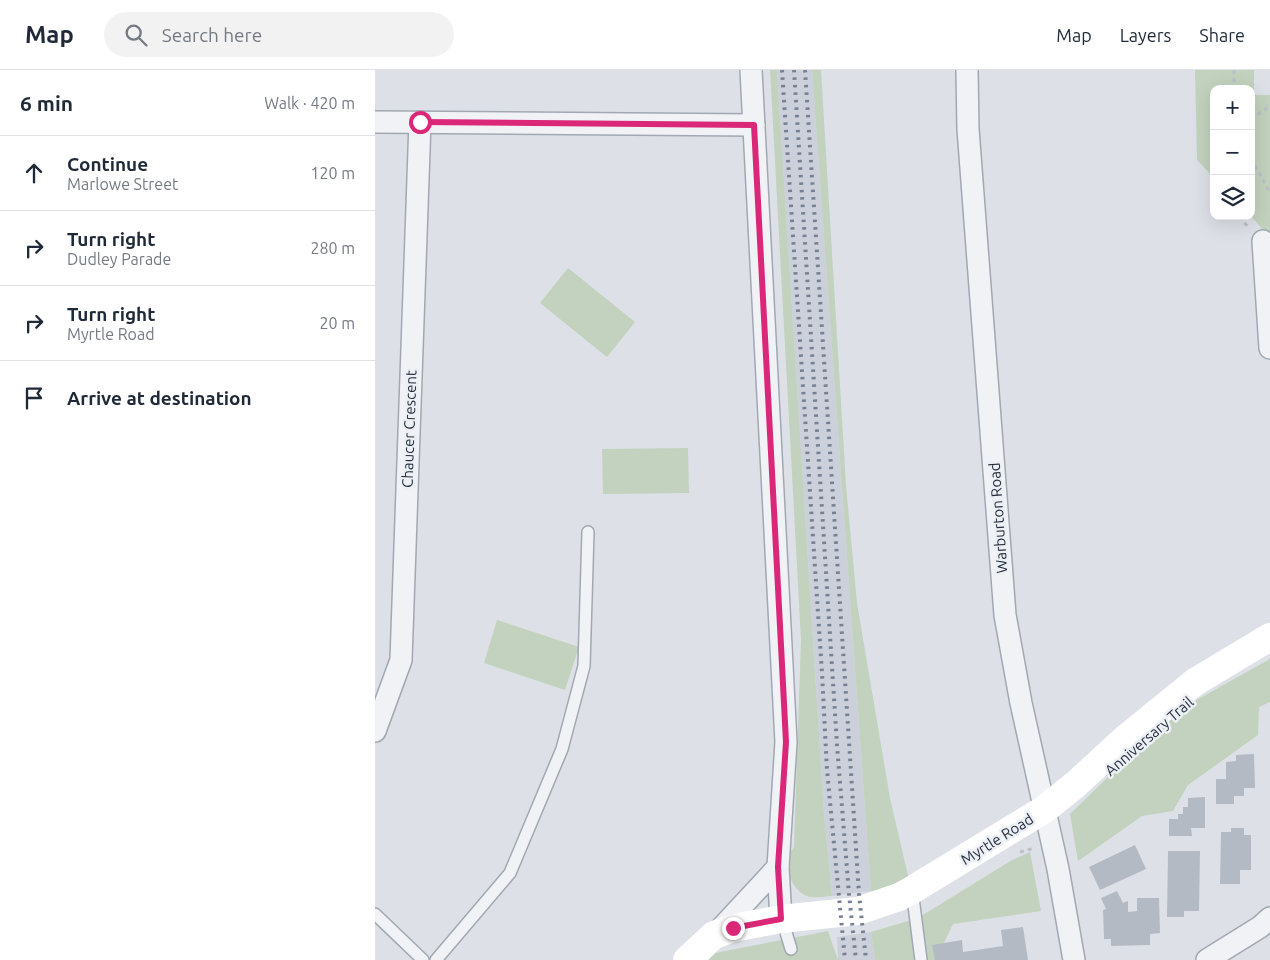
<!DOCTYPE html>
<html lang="en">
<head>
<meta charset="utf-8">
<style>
	:root { --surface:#fff; --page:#f2f2f3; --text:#1f2937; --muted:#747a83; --line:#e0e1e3 }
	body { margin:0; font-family:Ubuntu,sans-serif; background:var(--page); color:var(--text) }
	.controls { position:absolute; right:15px; top:15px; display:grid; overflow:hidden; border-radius:10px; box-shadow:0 5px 20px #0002 }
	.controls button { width:45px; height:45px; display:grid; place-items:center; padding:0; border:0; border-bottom:1px solid var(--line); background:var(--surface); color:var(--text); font:25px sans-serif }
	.stop { position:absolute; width:15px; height:15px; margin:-11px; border:4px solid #db2777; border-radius:50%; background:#fff }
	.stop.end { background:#db2777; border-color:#fff; box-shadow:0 1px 5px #0008 }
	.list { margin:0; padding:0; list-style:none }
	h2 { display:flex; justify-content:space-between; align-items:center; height:65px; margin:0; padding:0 20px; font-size:21px }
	h2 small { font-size:16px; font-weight:400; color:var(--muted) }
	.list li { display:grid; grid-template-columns:32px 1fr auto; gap:15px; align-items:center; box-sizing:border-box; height:75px; padding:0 20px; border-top:1px solid var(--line) }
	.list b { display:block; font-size:19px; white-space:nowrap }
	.list p { margin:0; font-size:16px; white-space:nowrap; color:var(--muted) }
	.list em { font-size:16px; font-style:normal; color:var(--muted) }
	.icon { flex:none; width:28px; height:28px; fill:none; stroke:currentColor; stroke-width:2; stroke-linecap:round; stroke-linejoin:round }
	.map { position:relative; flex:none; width:895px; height:890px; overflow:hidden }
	header { display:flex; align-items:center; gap:30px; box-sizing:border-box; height:70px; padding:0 25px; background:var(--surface); border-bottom:1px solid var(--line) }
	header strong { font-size:24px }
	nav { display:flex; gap:28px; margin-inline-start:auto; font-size:18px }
	.search { width:350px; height:45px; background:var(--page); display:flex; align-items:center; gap:12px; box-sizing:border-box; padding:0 18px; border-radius:28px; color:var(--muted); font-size:19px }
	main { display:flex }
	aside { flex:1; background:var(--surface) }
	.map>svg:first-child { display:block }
	.built { fill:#cbd0da }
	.green { fill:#c2d2be }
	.building { fill:#b4bac4 }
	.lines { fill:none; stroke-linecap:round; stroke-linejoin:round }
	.lane-casing { stroke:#a2a8b1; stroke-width:14 }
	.street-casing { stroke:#a2a8b1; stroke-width:24 }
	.path { stroke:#bbbfc6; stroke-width:3; stroke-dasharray:4 4; stroke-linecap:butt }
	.lane { stroke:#f0f2f6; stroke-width:11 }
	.street { stroke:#f0f2f6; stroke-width:21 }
	.secondary { stroke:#fff; stroke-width:28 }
	.rail { stroke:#768092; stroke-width:4; stroke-dasharray:2.5 5; stroke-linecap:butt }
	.route { stroke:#db2777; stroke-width:6 }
	.labels { text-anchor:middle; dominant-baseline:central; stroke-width:5; stroke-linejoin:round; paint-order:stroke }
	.street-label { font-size:15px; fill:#262e3e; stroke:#ecf0f5 }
</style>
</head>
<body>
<header>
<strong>Map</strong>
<div class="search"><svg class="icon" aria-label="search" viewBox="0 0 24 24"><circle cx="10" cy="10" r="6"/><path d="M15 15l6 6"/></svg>Search here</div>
<nav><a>Map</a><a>Layers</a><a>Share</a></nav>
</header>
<main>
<aside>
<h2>6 min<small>Walk · 420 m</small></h2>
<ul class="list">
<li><svg class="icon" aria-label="ahead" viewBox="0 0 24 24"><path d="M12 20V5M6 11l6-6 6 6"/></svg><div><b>Continue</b><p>Marlowe Street</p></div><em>120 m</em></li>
<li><svg class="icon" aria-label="right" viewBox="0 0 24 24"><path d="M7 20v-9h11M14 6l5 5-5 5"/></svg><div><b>Turn right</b><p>Dudley Parade</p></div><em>280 m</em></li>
<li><svg class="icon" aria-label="right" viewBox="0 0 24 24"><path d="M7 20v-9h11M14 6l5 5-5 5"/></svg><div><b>Turn right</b><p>Myrtle Road</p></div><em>20 m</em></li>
<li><svg class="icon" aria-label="arrive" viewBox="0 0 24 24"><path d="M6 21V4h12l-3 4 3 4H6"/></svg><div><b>Arrive at destination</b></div></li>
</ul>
</aside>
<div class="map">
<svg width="895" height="890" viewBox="0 0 895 890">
	<rect width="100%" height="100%" fill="#dde1e7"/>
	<!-- built -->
	<g class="built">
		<polygon points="402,0 437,0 496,821 457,826 449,744"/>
		<polygon points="496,862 500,890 463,890 462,867"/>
	</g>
	<!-- green -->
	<g class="green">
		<path d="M395,0H402L449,744L457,826C450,826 443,828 437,827C419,825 413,804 410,790L419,777L426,570Z"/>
		<polygon points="437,0 446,0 471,415 482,533 515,728 534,810 505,822 496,821"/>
		<polygon points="820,0 879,0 879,25 895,25 895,168 876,146 876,19 839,19 839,108 822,90"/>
		<polygon points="193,198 260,252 232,287 165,233"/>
		<polygon points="313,378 314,423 228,424 227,379"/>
		<polygon points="122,550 204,577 190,620 109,593"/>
		<polygon points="895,589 895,632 884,637 883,665 813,715 798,741 767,746 703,791 695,744 800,642"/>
		<polygon points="655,782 666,841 578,854 561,890 500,890 496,862 543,848 637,790"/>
		<polygon points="453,861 463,890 334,890 340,883"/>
	</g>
	<!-- building -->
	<g class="building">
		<polygon points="879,684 880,718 869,718 869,726 859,726 859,734 841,734 841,709 851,709 851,692 861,691 861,685"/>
		<polygon points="830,727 830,758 816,758 817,766 794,766 794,749 803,749 803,744 808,744 808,737 813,737 813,728"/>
		<polygon points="856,758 869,758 869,765 876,765 876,800 865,800 865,814 845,814 846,762 856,762"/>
		<polygon points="760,775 771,799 725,820 714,797"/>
		<polygon points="793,781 825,781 824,841 809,841 809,847 792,847"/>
		<polygon points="742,821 748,833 753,831 753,842 762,841 762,828 784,828 785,863 775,864 775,875 736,876 736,869 729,869 728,840 731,839 726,828"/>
		<polygon points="648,857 653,890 560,890 557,875 587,870 588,882 628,876 626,860"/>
	</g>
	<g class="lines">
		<defs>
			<g id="lane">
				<polyline points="537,820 546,890"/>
				<polyline points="0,844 48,890"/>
				<polyline points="407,849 416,879"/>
				<polyline points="61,890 135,803 187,679 209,596 213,462"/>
			</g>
			<g id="street">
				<polyline points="376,0 411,672 403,797 406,849"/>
				<polyline points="592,0 593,59 630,545 646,633 683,799 699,890"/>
				<polyline points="0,52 379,55"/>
				<polyline points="888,171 895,278"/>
				<polyline points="0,661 26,590 45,52"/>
				<polyline points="340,865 403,797"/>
				<polyline points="832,890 885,857 895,848"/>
			</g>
		</defs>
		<!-- lane casing -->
		<use href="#lane" class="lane-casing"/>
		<!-- street casing -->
		<use href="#street" class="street-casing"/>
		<!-- path -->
		<g class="path">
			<polyline points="859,0 859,19"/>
			<polyline points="876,49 895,36"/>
			<polyline points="876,89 895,122"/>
			<polyline points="867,146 867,151 875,158"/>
			<polyline points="645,782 660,778"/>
		</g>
		<!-- lane -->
		<use href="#lane" class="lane"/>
		<!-- street -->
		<use href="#street" class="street"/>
		<!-- secondary -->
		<polyline class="secondary" points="312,890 339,865 358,858 406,849 483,841 524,827 537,820 670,739 701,714 751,668 820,612 895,567"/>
		<!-- rail -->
		<g class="rail">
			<polyline points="407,0 447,603 452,700 470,890"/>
			<polyline points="419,0 462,675 474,824 481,890"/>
			<polyline points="430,0 484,824 491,890"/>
		</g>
	</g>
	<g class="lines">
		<!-- route -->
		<polyline class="route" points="45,52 379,55 411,672 403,797 406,849 358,858"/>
	</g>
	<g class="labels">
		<!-- street labels -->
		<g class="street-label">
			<text transform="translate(34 359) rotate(-88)">Chaucer Crescent</text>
			<text transform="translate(623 448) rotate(-94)">Warburton Road</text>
			<text transform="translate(774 666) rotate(-41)">Anniversary Trail</text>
			<text transform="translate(622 769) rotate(-32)">Myrtle Road</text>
		</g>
	</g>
</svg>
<div class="controls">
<button>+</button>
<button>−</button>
<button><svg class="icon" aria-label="layers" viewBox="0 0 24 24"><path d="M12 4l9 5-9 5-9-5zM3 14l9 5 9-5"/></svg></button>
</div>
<div class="stop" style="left:45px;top:52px"></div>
<div class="stop end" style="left:358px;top:858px"></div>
</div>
</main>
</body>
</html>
